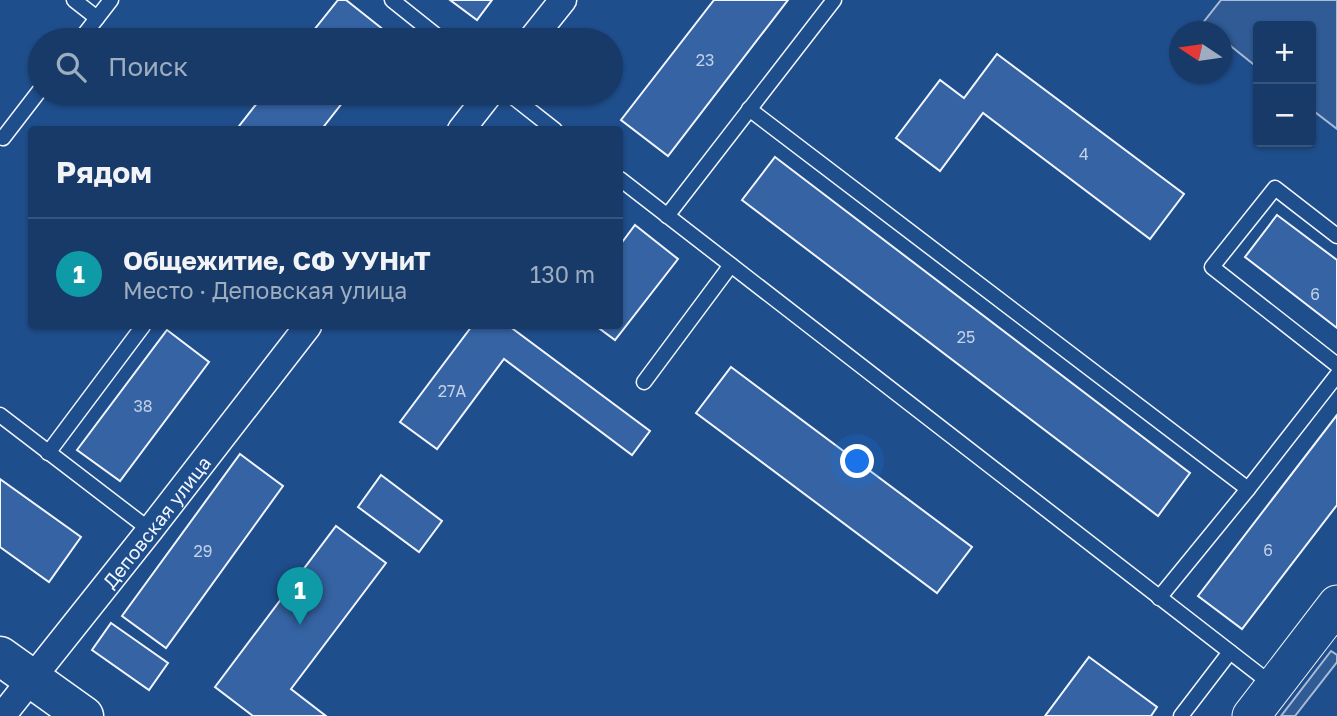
<!DOCTYPE html>
<html lang="ru">
<head>
<meta charset="utf-8">
<style>
	:root { --surface:#173a69; --page:#244571; --text:#f1f3f6; --muted:#9eadc0; --line:#36547d; --accent:#95b2f1 }
	body { margin:0; font-family:"Golos Text",sans-serif; background:var(--page); color:var(--text) }
	.controls { position:absolute; right:21px; top:21px; display:grid; overflow:hidden; border-radius:7px; box-shadow:0 2px 5px #0004 }
	.controls button { width:63px; height:63px; display:grid; place-items:center; padding:0; border:0; border-bottom:2px solid var(--line); background:var(--surface); color:var(--text); font:35px sans-serif }
	.compass { position:absolute; left:1169px; top:21px; width:63px; height:63px; border-radius:50%; background:var(--surface); box-shadow:0 2px 5px #0004; rotate:283deg }
	.you { position:absolute; left:858px; top:462px; width:24px; height:24px; margin:-18px; border:5px solid #fff; border-radius:50%; background:#1a73e8; box-shadow:0 0 0 10px #1a73e833 }
	.badge { display:grid; place-items:center; width:46px; height:46px; border-radius:50%; background:var(--accent); color:#fff; font-size:23px; font-weight:700 }
	.pin { position:absolute; translate:-50% -58px; filter:drop-shadow(0 2px 4px #0008) }
	.pin::after { content:''; position:absolute; top:37px; width:24px; height:21px; background:inherit; clip-path:polygon(0 0,100% 0,50% 100%) }
	.list { margin:0; padding:0; list-style:none }
	h2 { display:flex; justify-content:space-between; align-items:center; height:91px; margin:0; padding:0 28px; font-size:30px }
	h2 small { font-size:23px; font-weight:400; color:var(--muted) }
	.list li { display:grid; grid-template-columns:46px 1fr auto; gap:21px; align-items:center; box-sizing:border-box; height:112px; padding:0 28px; border-top:2px solid var(--line) }
	.list b { display:block; font-size:26px; white-space:nowrap }
	.list p { margin:0; font-size:23px; white-space:nowrap; color:var(--muted) }
	.list em { font-size:23px; font-style:normal; color:var(--muted) }
	.icon { flex:none; width:38px; height:38px; fill:none; stroke:currentColor; stroke-width:2; stroke-linecap:round; stroke-linejoin:round }
	.map { position:relative; flex:none; width:1337px; height:716px; overflow:hidden }
	.search { position:absolute; background:var(--surface); box-shadow:0 2px 5px #0004; left:28px; top:28px; width:595px; height:77px; display:flex; align-items:center; gap:18px; box-sizing:border-box; padding:0 24px; border-radius:38px; color:var(--muted); font-size:26px }
	.panel { position:absolute; background:var(--surface); box-shadow:0 2px 5px #0004; left:28px; top:126px; width:595px; height:203px; border-radius:7px }
	.map>svg:first-child { display:block }
	.built { fill:#305b95; stroke:#a8bbd7; stroke-width:2 }
	.building { fill:#3563a3; stroke:#f2f6ff; stroke-width:2 }
	.lines { fill:none; stroke-linecap:round; stroke-linejoin:round }
	.lane-casing { stroke:#f2f6ff; stroke-width:17 }
	.street-casing { stroke:#f2f6ff; stroke-width:29 }
	.secondary-casing { stroke:#f2f6ff; stroke-width:39 }
	.primary-casing { stroke:#f2f6ff; stroke-width:41 }
	.lane { stroke:#1f4e8c; stroke-width:14 }
	.street { stroke:#1f4e8c; stroke-width:26 }
	.secondary { stroke:#1f4e8c; stroke-width:37 }
	.primary { stroke:#1f4e8c; stroke-width:38 }
	.labels { text-anchor:middle; dominant-baseline:central; stroke-width:5; stroke-linejoin:round; paint-order:stroke }
	.number-label { font-size:16px; fill:#c3d1e8 }
	.street-label { font-size:19px; fill:#f2f6ff; stroke:#1f4e8c }
</style>
</head>
<body>
<div class="map">
<svg width="1337" height="716" viewBox="0 0 1337 716">
	<rect width="100%" height="100%" fill="#1f4e8c"/>
	<!-- built -->
	<g class="built">
		<polygon points="1221,0 1337,0 1337,129 1311,109 1311,26 1258,26 1258,68 1222,39 1222,32 1212,31 1202,24"/>
		<polygon points="1331,651 1337,655 1337,662 1295,716 1281,716"/>
	</g>
	<!-- building -->
	<g class="building">
		<polygon points="338,0 346,0 394,38 392,40 306,40"/>
		<polygon points="450,0 492,0 477,20"/>
		<polygon points="714,0 788,0 668,156 621,120"/>
		<polygon points="997,54 1184,194 1150,239 983,113 940,171 896,138 940,80 964,98"/>
		<polygon points="265,93 350,93 321,130 236,130"/>
		<polygon points="775,157 1190,473 1158,516 742,200"/>
		<polygon points="1277,215 1337,260 1337,328 1245,257"/>
		<polygon points="635,225 678,259 615,340 596,326 620,326 620,245"/>
		<polygon points="472,326 509,326 650,431 632,455 504,359 437,449 400,422"/>
		<polygon points="167,330 209,362 120,481 77,450"/>
		<polygon points="731,367 972,547 937,593 696,413"/>
		<polygon points="1337,415 1337,505 1242,629 1198,596"/>
		<polygon points="240,454 283,486 166,648 122,616"/>
		<polygon points="381,475 442,521 419,552 358,507"/>
		<polygon points="0,479 81,537 49,582 0,547"/>
		<polygon points="336,526 386,563 291,689 326,716 253,716 215,687"/>
		<polygon points="111,623 168,663 149,690 92,650"/>
		<polygon points="1089,657 1157,707 1151,716 1045,716"/>
	</g>
	<g class="lines">
		<defs>
			<g id="lane">
				<polyline points="74,0 97,18"/>
				<polyline points="392,0 442,40"/>
				<polyline points="80,40 111,0"/>
				<polyline points="508,93 555,130"/>
				<polyline points="749,109 1248,489 1159,598"/>
				<polyline points="0,137 3,138 40,90"/>
				<polyline points="620,179 1274,686"/>
				<polyline points="667,216 834,0"/>
				<polyline points="1337,236 1275,188 1212,267 1337,365"/>
				<polyline points="644,382 731,265"/>
				<polyline points="0,415 150,530"/>
				<polyline points="48,453 143,326"/>
				<polyline points="1248,489 1337,375"/>
				<polyline points="1181,716 1230,652"/>
			</g>
			<g id="street">
				<polyline points="531,40 563,0"/>
				<polyline points="461,130 490,93"/>
				<path id="s1" d="M2,716L150,530L308,326"/>
			</g>
			<polyline id="secondary" points="1251,716 1337,604"/>
			<polyline id="primary" points="0,656 84,716"/>
		</defs>
		<!-- lane casing -->
		<use href="#lane" class="lane-casing"/>
		<!-- street casing -->
		<use href="#street" class="street-casing"/>
		<!-- secondary casing -->
		<use href="#secondary" class="secondary-casing"/>
		<!-- primary casing -->
		<use href="#primary" class="primary-casing"/>
		<!-- lane -->
		<use href="#lane" class="lane"/>
		<!-- street -->
		<use href="#street" class="street"/>
		<!-- secondary -->
		<use href="#secondary" class="secondary"/>
		<!-- primary -->
		<use href="#primary" class="primary"/>
	</g>
	<g class="labels">
		<!-- number labels -->
		<g class="number-label">
			<text x="705" y="60">23</text>
			<text x="1084" y="154">4</text>
			<text x="1315" y="294">6</text>
			<text x="966" y="337">25</text>
			<text x="452" y="391">27А</text>
			<text x="143" y="406">38</text>
			<text x="1268" y="550">6</text>
			<text x="203" y="551">29</text>
		</g>
		<!-- street labels -->
		<g class="street-label">
			<text stroke="none"><textPath href="#s1" startOffset="248">Деповская улица</textPath></text>
		</g>
	</g>
</svg>
<div class="controls">
<button>+</button>
<button>−</button>
</div>
<svg class="compass" viewBox="-18 -18 36 36"><path d="M0-13l5 13h-10z" fill="#e53935"/><path d="M0 13l5-13h-10z" fill="#9eadc0"/></svg>
<div class="you"></div>
<div class="pin badge" style="left:300px;top:625px;background:#0f9aa8">1</div>
<div class="search"><svg class="icon" aria-label="search" viewBox="0 0 24 24"><circle cx="10" cy="10" r="6"/><path d="M15 15l6 6"/></svg>Поиск</div>
<section class="panel">
<h2>Рядом<small></small></h2>
<ul class="list">
<li><span class="badge" style="background:#0f9aa8">1</span><div><b>Общежитие, СФ УУНиТ</b><p>Место · Деповская улица</p></div><em>130 m</em></li>
</ul>
</section>
</div>
</body>
</html>
